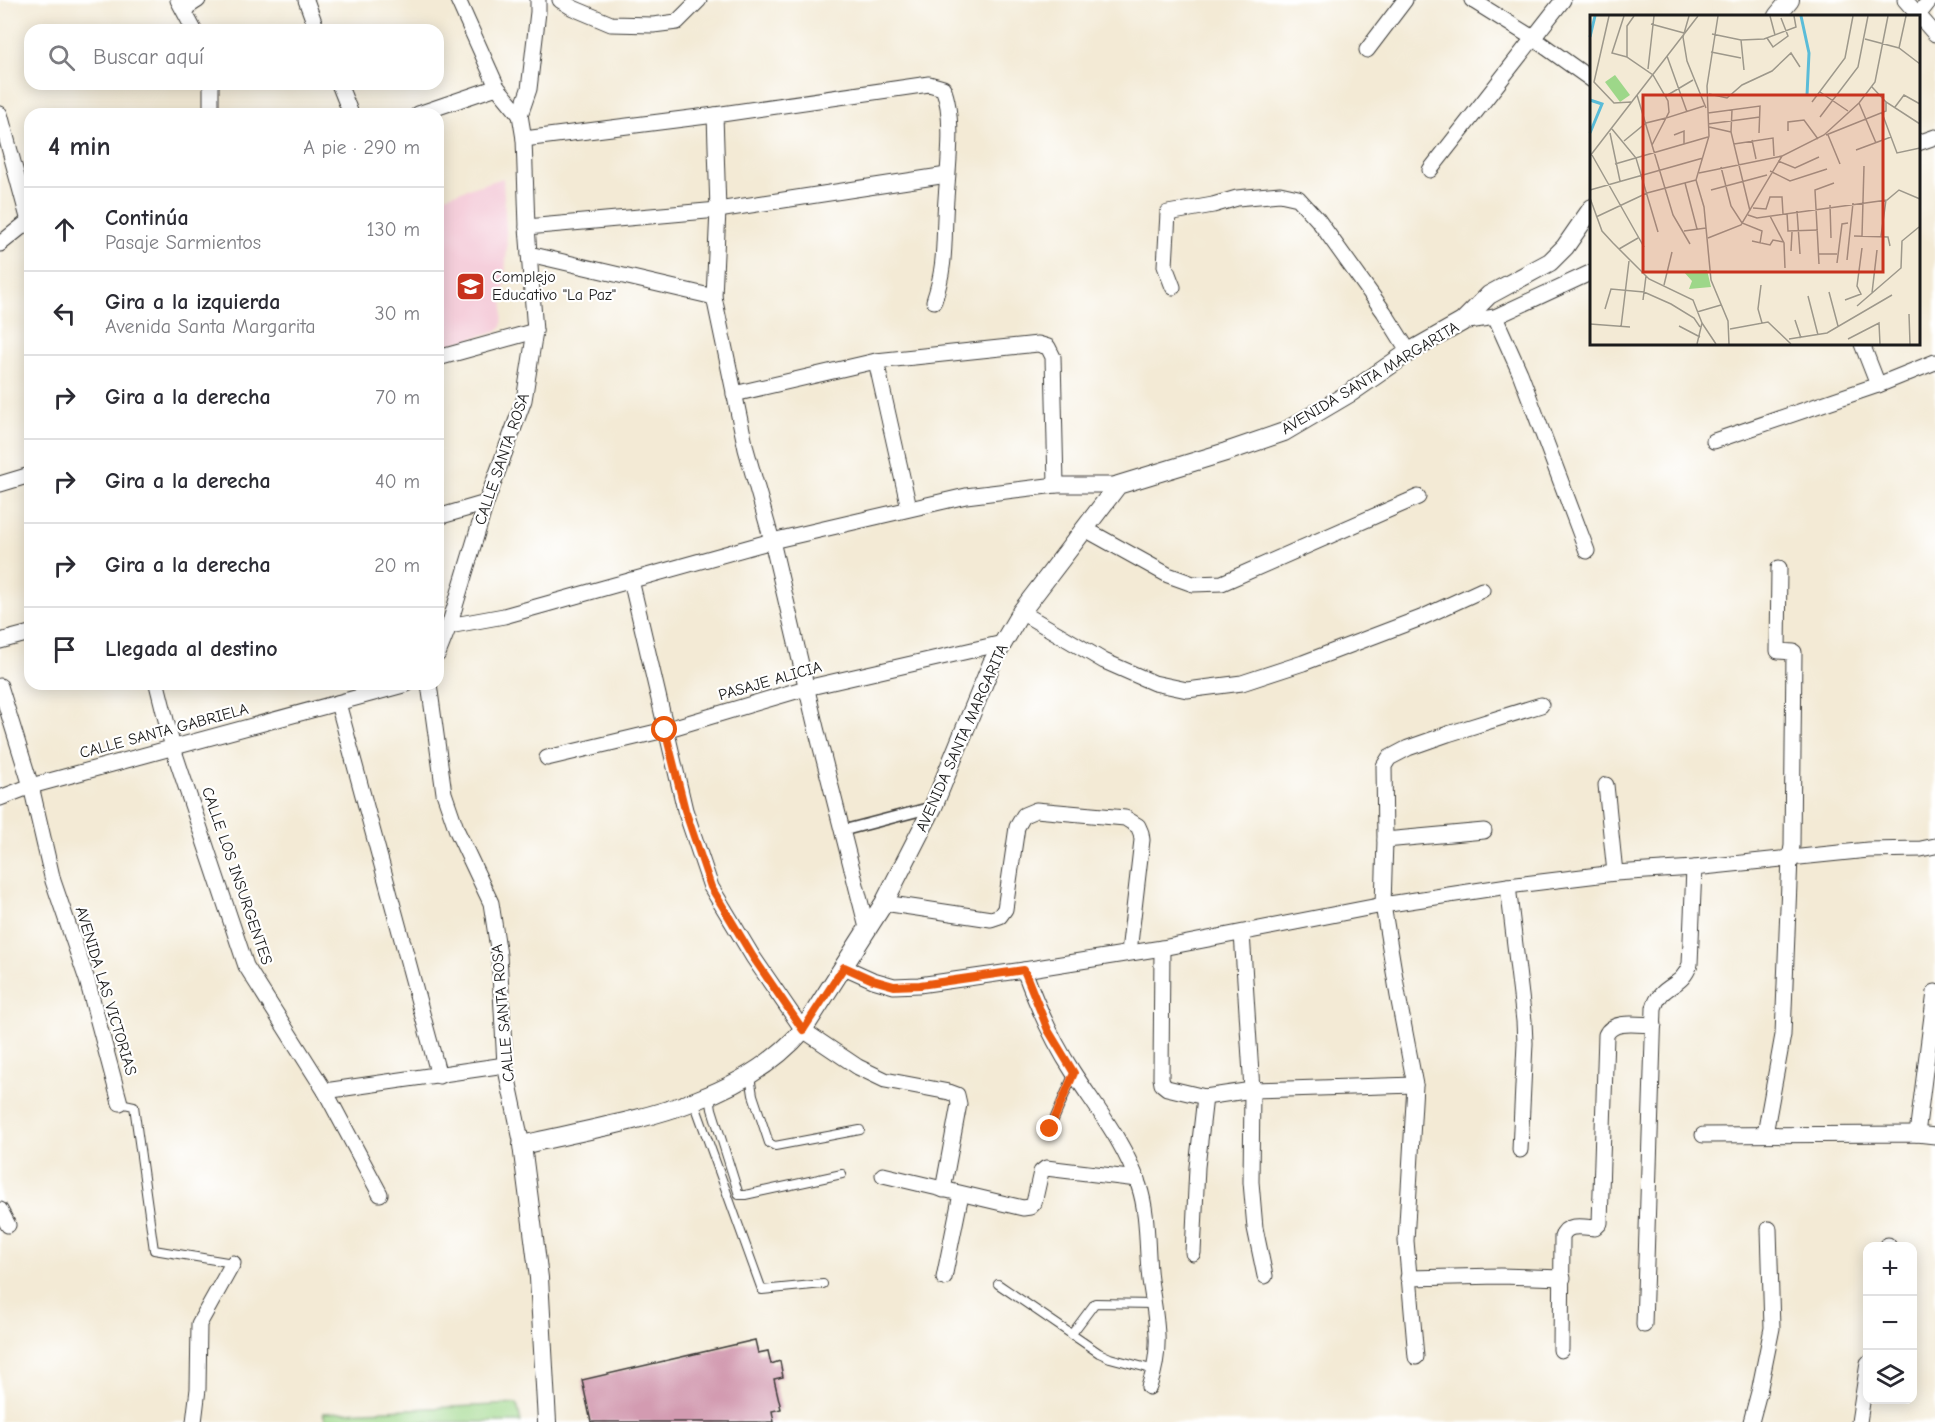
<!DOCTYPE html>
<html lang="es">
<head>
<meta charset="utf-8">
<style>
	:root { --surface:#fff; --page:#f2f2f3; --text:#2b2b33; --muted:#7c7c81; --line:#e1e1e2 }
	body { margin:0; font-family:"Comic Neue",sans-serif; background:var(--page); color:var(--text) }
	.controls { position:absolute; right:18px; bottom:18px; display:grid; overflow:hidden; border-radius:12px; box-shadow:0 3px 15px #0003 }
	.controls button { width:54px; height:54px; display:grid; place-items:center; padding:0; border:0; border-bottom:2px solid var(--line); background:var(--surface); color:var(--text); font:30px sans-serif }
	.stop { position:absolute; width:18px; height:18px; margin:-14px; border:4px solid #ea580c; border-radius:50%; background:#fff }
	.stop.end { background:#ea580c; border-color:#fff; box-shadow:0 2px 6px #0008 }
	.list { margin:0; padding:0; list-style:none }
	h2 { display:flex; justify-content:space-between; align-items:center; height:78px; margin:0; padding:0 24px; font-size:26px }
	h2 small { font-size:20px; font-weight:400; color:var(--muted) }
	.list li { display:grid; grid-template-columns:39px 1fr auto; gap:18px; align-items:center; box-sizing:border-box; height:84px; padding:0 24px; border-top:2px solid var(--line) }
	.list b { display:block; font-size:22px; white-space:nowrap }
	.list p { margin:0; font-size:20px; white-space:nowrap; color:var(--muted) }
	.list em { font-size:20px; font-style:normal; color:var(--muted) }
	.icon { flex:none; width:33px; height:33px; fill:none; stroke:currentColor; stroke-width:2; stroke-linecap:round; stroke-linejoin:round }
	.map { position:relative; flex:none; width:1935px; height:1422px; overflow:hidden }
	.search { position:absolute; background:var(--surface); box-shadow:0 3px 15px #0003; left:24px; top:24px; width:420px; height:66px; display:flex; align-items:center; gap:15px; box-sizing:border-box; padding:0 21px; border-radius:18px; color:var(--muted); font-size:22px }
	.panel { position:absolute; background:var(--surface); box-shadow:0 3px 15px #0003; left:24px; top:108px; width:420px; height:582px; border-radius:18px }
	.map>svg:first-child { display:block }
	.built { fill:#f5cfdb }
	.green { fill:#9dd789; stroke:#5c7a52; stroke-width:1.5 }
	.building { fill:#d39bb1 }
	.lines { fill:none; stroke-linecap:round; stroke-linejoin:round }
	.service-casing { stroke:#3c3b38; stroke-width:10 }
	.pedestrian-casing { stroke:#3c3b38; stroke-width:13 }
	.minor-casing { stroke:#3c3b38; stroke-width:17 }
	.tertiary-casing { stroke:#3c3b38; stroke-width:20 }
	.service { stroke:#fff; stroke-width:8 }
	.pedestrian { stroke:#fff; stroke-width:10 }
	.minor { stroke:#fff; stroke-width:15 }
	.tertiary { stroke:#fff; stroke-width:18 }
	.route { stroke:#ea580c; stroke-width:8 }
	.labels { text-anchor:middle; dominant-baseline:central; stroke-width:4.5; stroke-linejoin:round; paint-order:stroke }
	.poi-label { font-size:16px; fill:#1c1c1c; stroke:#fff; text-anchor:start }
	.street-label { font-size:16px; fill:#1c1c1c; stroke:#fff }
	.inset-river { fill:none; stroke:#5abcd8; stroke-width:3 }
	.inset-road { fill:none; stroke:#9d988b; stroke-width:1.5 }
	.view { fill:#c8321e; fill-opacity:0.15; stroke:#c8321e; stroke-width:3 }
	.inset-edge { fill:none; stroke:#1c1c1c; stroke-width:3 }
</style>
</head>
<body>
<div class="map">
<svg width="1935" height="1422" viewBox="0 0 1935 1422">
	<rect width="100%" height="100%" fill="#fff"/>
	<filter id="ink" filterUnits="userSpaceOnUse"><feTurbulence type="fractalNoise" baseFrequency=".0167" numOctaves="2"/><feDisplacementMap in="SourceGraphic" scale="12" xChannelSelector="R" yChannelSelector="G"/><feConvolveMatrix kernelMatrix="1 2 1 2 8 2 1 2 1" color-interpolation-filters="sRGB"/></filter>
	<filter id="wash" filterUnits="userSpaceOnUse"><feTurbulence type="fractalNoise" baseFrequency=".008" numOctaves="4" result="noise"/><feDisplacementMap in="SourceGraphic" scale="24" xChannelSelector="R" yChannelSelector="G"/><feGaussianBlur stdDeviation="1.35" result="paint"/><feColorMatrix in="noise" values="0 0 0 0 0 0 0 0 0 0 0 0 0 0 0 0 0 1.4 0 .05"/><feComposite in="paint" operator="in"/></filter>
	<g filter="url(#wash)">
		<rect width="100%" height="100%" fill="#f3ead5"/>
		<!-- built -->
		<polygon class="built" points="503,178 507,247 502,327 497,331 438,348 438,198"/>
		<!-- green -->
		<polygon class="green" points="517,1404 521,1422 326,1422 323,1413"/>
		<g id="blocks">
			<!-- building -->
			<polygon class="building" points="755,1340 758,1353 768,1351 771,1364 780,1361 783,1377 774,1379 781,1409 772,1411 774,1422 591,1422 582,1380"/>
		</g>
	</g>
	<g filter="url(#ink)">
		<use href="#blocks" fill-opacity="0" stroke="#3c3b38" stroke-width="1.5"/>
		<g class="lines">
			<defs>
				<g id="service">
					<polyline points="750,1076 753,1095 769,1143 775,1146 860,1130"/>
					<polyline points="710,1096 712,1109 739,1195 745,1195 842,1174"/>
					<polyline points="694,1102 762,1290 823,1284"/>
					<polyline points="120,1103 134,1106 154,1250 233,1263"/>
					<polyline points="1050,1129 1074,1073"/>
					<polyline points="998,1284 1099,1353 1110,1358 1155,1370"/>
					<polyline points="1071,1335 1095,1303 1153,1304"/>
				</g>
				<polyline id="pedestrian" points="841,831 933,807"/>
				<g id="minor">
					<polyline points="178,0 194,30"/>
					<polyline points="306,0 317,30"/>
					<polyline points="458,0 497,87 520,115"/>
					<polyline points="560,0 573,8 611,24 653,25 677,22 699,0"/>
					<polyline points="1472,0 1533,38 1592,80"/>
					<polyline points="1905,0 1935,34"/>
					<polyline points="184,9 198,0"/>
					<polyline points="1918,15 1930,0"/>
					<polyline points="1367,50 1405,0"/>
					<polyline points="211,84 211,114"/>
					<polyline points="339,84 351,114"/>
					<polyline points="0,114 30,225"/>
					<polyline points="418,114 497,87"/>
					<polyline points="715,115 718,210 714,297 746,449 772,541 816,728 867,928"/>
					<path d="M524,139L715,115L929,84L943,88C955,117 948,167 946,199C943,237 947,263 934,301"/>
					<polyline points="1918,143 1935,137"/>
					<polyline points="1430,170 1563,0"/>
					<polyline points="527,227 718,210 947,175"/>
					<polyline points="0,244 30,220"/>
					<polyline points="529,254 714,297"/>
					<polyline points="1173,287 1165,266 1168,213 1213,205 1237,198 1280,194 1298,198 1318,220 1384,312 1409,352"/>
					<polyline points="1495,317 1520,373 1587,551"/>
					<polyline points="1462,322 1495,317 1592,272"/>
					<polyline points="1862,344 1878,385"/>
					<polyline points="438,358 535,331"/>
					<polyline points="876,361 909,508"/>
					<polyline points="734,394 876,361 1038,344 1048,347 1053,357 1056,485"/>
					<polyline points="1714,441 1878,385 1935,362"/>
					<polyline points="0,484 30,475"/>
					<polyline points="438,517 486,503"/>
					<polyline points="1085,529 1168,575 1193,584 1222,583 1418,497"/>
					<polyline points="631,580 685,810 711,887 753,957 803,1030 858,1067 885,1080 949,1092 957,1095 959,1104 943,1190"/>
					<polyline points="1021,612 1104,661 1154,683 1187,690 1242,683 1303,663 1421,618 1482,590"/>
					<polyline points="449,626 504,616 772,541 966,496 1056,485 1118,485"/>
					<polyline points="0,641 30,633"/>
					<polyline points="438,654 449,626 486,503 524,400 535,331 527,227 524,139 520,115 529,89 538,12 538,0"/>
					<polyline points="157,684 173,748 246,966 325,1091 380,1194"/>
					<polyline points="429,684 444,793 457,831 491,903 499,955 505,1065 522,1145"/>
					<polyline points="0,686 31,786 53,881 87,980 120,1103"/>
					<polyline points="338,703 439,1076"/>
					<polyline points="547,758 665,730 806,688 1003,643"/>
					<polyline points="1606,785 1615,873"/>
					<polyline points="0,798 31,786 407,684"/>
					<polyline points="1385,840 1484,831"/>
					<polyline points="1508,886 1524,1021 1525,1043 1520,1150"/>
					<polyline points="884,903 991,919 1000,916 1005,909 1017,827 1024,815 1036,810 1125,818 1138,826 1141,833 1142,840 1129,952"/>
					<polyline points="1242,933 1252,1090 1251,1182 1255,1228 1265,1276"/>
					<polyline points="1162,948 1161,1078 1162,1084 1167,1088 1205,1097 1252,1090 1415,1085"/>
					<polyline points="844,967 873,980 894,986 919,985 1024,970 1162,948 1383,905 1508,886 1615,873 1694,868 1868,850 1921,849 1935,846"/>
					<path d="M1024,970C1037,1006 1052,1040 1073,1072C1097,1109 1125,1143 1139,1186C1149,1216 1146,1249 1150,1280C1156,1320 1163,1348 1149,1387"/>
					<polyline points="325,1091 505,1065"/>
					<polyline points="1765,1134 1783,1035 1790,857 1792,846 1794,652 1778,651 1779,568"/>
					<polyline points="1917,1134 1935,992"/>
					<polyline points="1703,1135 1917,1134 1935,1136"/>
					<polyline points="883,1175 1023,1208 1030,1207 1034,1203 1041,1172 1046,1168 1137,1179"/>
					<polyline points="0,1210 8,1225"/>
					<polyline points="1888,1246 1888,1245"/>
					<polyline points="1193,1253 1197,1167 1205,1097"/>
					<polyline points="944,1278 961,1194"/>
					<polyline points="1408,1278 1500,1276 1563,1278"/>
					<path d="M1644,1325L1654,1008C1661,983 1682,989 1690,964L1694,868"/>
					<path d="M1561,1350L1562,1237C1566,1223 1583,1227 1595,1228L1600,1223L1606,1035C1613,1019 1639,1025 1654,1025"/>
					<polyline points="1416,1357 1406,1241 1415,1085 1398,996 1383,905 1385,840 1384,766 1389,758 1408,748 1448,734 1541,705"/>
					<polyline points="194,1422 198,1389 199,1324 233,1263"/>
					<polyline points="1751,1422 1759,1392 1772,1328 1769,1229"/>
					<polyline points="1859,1422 1868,1363"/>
				</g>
				<g id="tertiary">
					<polyline points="1777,16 1790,0"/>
					<path d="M547,1422L539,1278L522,1145C618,1122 735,1109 803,1030L884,903L933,807L992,663L1003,643L1021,612L1118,485L1226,452L1284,432L1350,393L1409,352L1462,322L1489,295L1550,262L1565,247L1592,208"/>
				</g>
			</defs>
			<!-- service casing -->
			<use href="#service" class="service-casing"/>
			<!-- pedestrian casing -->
			<use href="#pedestrian" class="pedestrian-casing"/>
			<!-- minor casing -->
			<use href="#minor" class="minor-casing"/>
			<!-- tertiary casing -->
			<use href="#tertiary" class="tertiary-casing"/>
			<!-- service -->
			<use href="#service" class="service"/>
			<!-- pedestrian -->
			<use href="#pedestrian" class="pedestrian"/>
			<!-- minor -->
			<use href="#minor" class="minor"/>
			<!-- tertiary -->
			<use href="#tertiary" class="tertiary"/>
		</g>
	</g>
	<g class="lines" filter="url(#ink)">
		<!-- route -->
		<polyline class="route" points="665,730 685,810 711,887 753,957 803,1030 844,967 873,980 894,986 920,985 1024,970 1048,1030 1074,1073 1050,1129"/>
	</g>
	<!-- icons -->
	<defs>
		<symbol id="school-square" viewBox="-11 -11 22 22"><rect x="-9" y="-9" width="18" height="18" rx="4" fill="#c8321e" stroke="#fff"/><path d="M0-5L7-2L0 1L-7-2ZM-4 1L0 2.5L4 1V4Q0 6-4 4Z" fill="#fff"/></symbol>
	</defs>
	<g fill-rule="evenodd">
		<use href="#school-square" x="454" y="270" width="33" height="33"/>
	</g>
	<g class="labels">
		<!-- poi labels -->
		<g class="poi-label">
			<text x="492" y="277">Complejo<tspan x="492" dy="18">Educativo "La Paz"</tspan></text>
		</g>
		<!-- street labels -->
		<g class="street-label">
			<text transform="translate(1370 378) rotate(-31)">AVENIDA SANTA MARGARITA</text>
			<text transform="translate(502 459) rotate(-71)">CALLE SANTA ROSA</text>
			<text transform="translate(770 681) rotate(-16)">PASAJE ALICIA</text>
			<text transform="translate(164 731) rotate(-15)">CALLE SANTA GABRIELA</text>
			<text transform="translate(962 738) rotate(-66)">AVENIDA SANTA MARGARITA</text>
			<text transform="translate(237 876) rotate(71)">CALLE LOS INSURGENTES</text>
			<text transform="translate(106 991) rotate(73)">AVENIDA LAS VICTORIAS</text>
			<text transform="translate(503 1013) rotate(-95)">CALLE SANTA ROSA</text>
		</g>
	</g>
	<!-- overview -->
	<g transform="translate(1590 15)">
		<rect width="330" height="330" fill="#f3ead5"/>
		<path d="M25,60L40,80L30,87L15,67ZM117,255L121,272L99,274L102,266L93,256Z" fill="#9dd789"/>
		<path class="inset-river" d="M211,1L219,38L217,80M0,22L5,1M0,85L12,89L0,118"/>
		<path class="inset-road" d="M19,1L4,67L24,88L41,87M34,1L22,38L37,42M99,1L93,22L97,46L116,93M128,1L117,71L119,121L106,165L114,192L121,265L138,306L139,329M180,1L185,20M61,9L94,18M122,19L151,25L174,24L206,12L204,1M177,23L183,32L198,21L191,3M275,24L309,33L330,49M151,25L154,55M309,33L316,1M121,37L151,43M77,41L97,97M58,54L64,1M282,72L296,87L330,109M230,77L258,96M119,79L137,83L152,70L182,56L201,38L210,52M47,80L62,130M76,81L103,65M222,87L255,43L263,1M269,88L286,128M305,92L314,80L330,89M142,95L141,117L160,196M118,98L170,91L169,118M292,98L307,138L330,133M230,102L268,52L278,1M118,109L170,102M119,112L141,117M22,114L46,143L68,217M198,116V107L214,105L228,124M20,118L30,166M84,120L94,116V129M236,120L296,96V87M238,120L250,149M162,125L166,144M34,126L56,108L76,103L79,97L78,86L63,60L37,42V11L44,1M144,129L183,123L184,141M266,135L301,122M2,140L54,232M0,141L108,1M188,146L205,153L229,142M25,149L118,122M131,152L141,191L152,208L172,216L170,228M180,156L200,166L237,154M109,158L192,141M95,168L107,214M0,175L113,143M121,175L177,160M0,183L12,216L23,228L59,264L103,285L112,308L107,329M240,190L241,223M163,193L176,194L180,182H192L193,199M207,196L210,239M197,198L198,216L228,215M158,200L167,203L297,185L309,175L330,184M180,201L194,228L195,253M6,202L57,178L106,165M94,216L116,213M264,221L298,222L300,231M272,221L274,151M291,221L296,185M118,223L151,210L192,141L234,120L269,88L285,67L298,1M162,226L180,230L183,225L194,227M100,229L83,200L62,130L76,103L114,91M29,234L48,223M201,236L202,217M228,239H247M257,245L263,188M247,248L252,209L258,208M229,249L225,175L244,168M74,270L82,237M171,270L168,294L172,308M239,277L248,311M282,278L287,235M218,281L228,320M53,285L56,261M255,285L271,279L267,271L272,233M267,291L311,253L312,226L329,212M15,294L21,274L54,277L81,289L104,303L110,312M107,297L131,290M319,299L320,329M205,305L211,323M112,308L126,329M0,309L40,312M89,311L110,322M31,312L39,246M140,314L178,307L201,329M199,324L237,318L302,280M258,324L289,308L290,329"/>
		<path class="view" d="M53,80H293V257H53Z"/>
		<rect width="330" height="330" class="inset-edge"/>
	</g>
</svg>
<div class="controls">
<button>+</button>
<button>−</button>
<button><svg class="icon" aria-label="layers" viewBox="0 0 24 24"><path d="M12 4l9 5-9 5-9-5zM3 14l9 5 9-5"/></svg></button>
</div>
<div class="stop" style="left:665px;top:730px"></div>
<div class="stop end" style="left:1050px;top:1129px"></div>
<div class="search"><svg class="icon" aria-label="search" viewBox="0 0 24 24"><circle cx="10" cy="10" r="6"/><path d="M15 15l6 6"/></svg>Buscar aquí</div>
<section class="panel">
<h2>4 min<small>A pie · 290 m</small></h2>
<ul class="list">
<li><svg class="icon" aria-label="ahead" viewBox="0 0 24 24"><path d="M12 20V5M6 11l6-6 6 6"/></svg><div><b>Continúa</b><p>Pasaje Sarmientos</p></div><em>130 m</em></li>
<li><svg class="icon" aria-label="left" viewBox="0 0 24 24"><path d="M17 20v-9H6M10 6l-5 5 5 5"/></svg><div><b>Gira a la izquierda</b><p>Avenida Santa Margarita</p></div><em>30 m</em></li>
<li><svg class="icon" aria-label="right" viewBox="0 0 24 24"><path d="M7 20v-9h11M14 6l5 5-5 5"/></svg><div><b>Gira a la derecha</b></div><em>70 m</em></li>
<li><svg class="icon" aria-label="right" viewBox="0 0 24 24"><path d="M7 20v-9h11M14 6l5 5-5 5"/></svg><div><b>Gira a la derecha</b></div><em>40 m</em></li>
<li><svg class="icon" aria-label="right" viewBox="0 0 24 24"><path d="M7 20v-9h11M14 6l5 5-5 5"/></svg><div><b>Gira a la derecha</b></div><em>20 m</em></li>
<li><svg class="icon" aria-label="arrive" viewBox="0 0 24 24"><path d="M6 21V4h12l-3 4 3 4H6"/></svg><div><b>Llegada al destino</b></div></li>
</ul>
</section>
</div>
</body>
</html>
